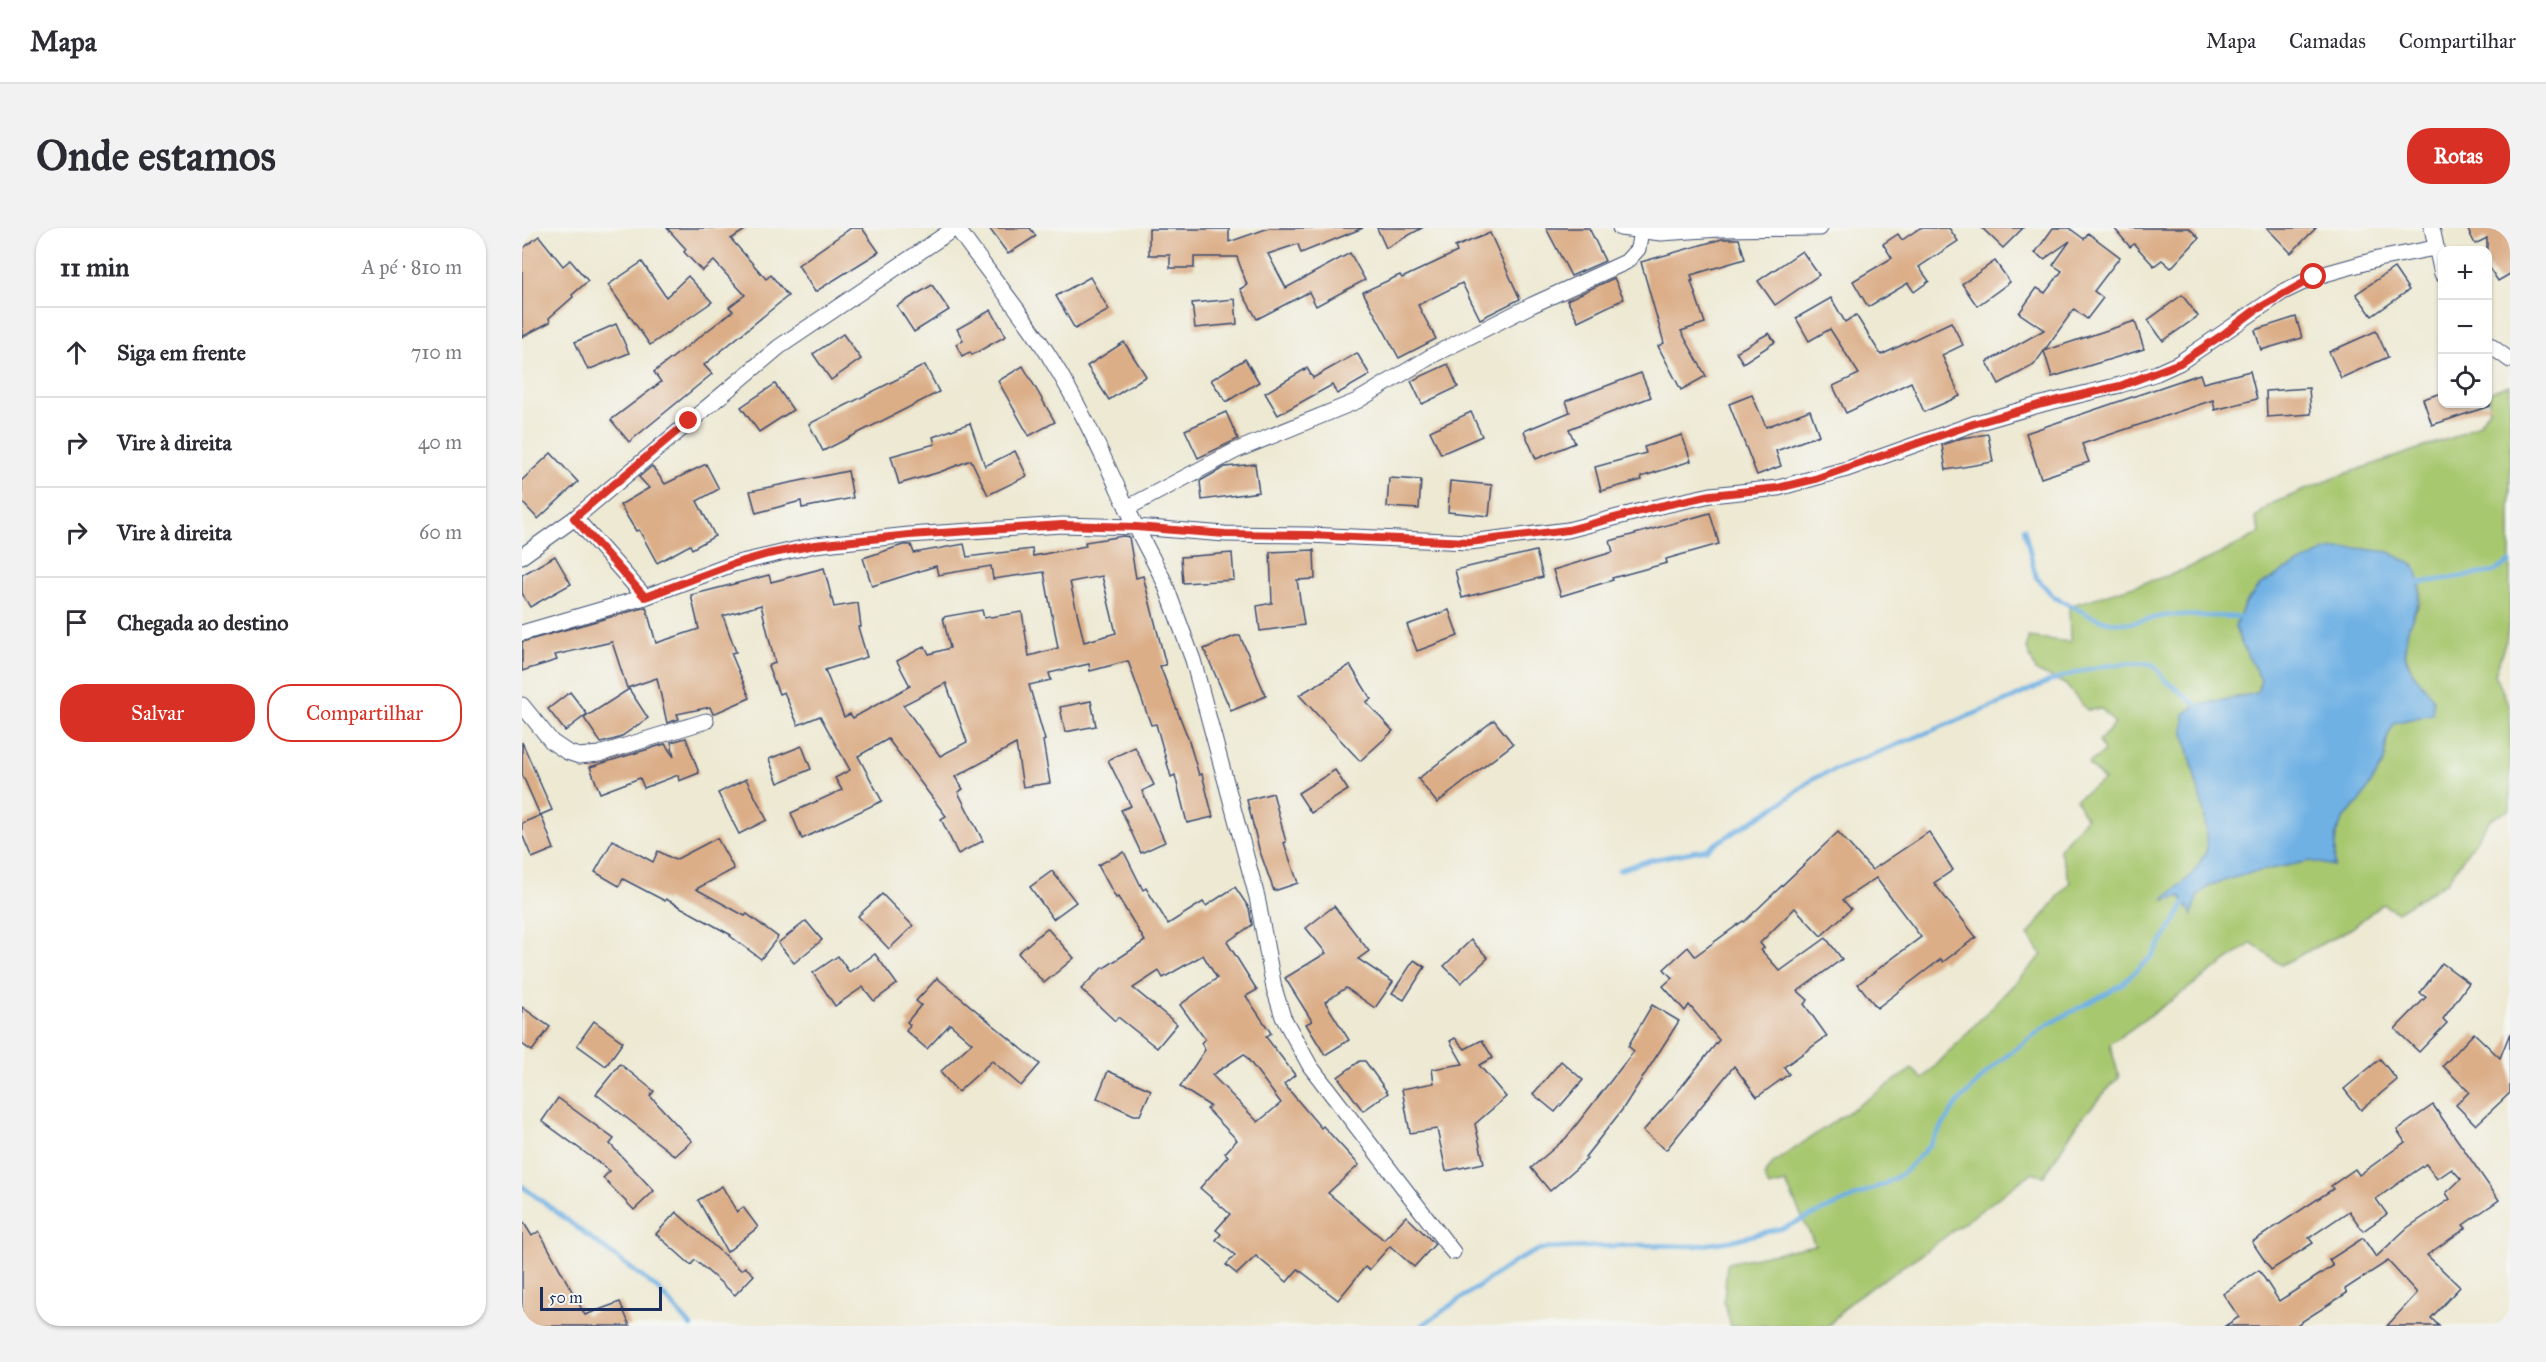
<!DOCTYPE html>
<html lang="pt">
<head>
<meta charset="utf-8">
<style>
	:root { --surface:#fff; --page:#f2f2f3; --text:#2b2b33; --muted:#7c7c81; --line:#e1e1e2; --accent:#d93025 }
	body { margin:0; font-family:"IM FELL Great Primer",serif; background:var(--page); color:var(--text) }
	.controls { position:absolute; right:18px; top:18px; display:grid; overflow:hidden; border-radius:12px; box-shadow:0 2px 4px #0004 }
	.controls button { width:54px; height:54px; display:grid; place-items:center; padding:0; border:0; border-bottom:2px solid var(--line); background:var(--surface); color:var(--text); font:30px sans-serif }
	.scale { position:absolute; left:18px; bottom:15px; width:122px; box-sizing:border-box; padding-left:6px; border:3px solid #1b2f5e; border-top:0; font-size:16px; line-height:21px; white-space:nowrap; color:#1b2f5e; -webkit-text-stroke:4px #f6f6f2; paint-order:stroke }
	.stop { position:absolute; width:18px; height:18px; margin:-14px; border:4px solid #d93025; border-radius:50%; background:#fff }
	.stop.end { background:#d93025; border-color:#fff; box-shadow:0 2px 6px #0008 }
	.list { margin:0; padding:0; list-style:none }
	h2 { display:flex; justify-content:space-between; align-items:center; height:78px; margin:0; padding:0 24px; font-size:26px }
	h2 small { font-size:20px; font-weight:400; color:var(--muted) }
	.list li { display:grid; grid-template-columns:39px 1fr auto; gap:18px; align-items:center; box-sizing:border-box; height:90px; padding:0 24px; border-top:2px solid var(--line) }
	.list b { display:block; font-size:22px; white-space:nowrap }
	.list em { font-size:20px; font-style:normal; color:var(--muted) }
	.actions { display:flex; gap:12px; padding:18px 24px }
	.actions a { flex:1; padding:14px 0; border:2px solid var(--accent); border-radius:24px; text-align:center; font-size:21px; color:var(--accent) }
	.actions .main { background:var(--accent); color:#fff }
	.icon { flex:none; width:33px; height:33px; fill:none; stroke:currentColor; stroke-width:2; stroke-linecap:round; stroke-linejoin:round }
	.map { position:relative; flex:none; width:1988px; height:1098px; overflow:hidden; border-radius:24px }
	header { display:flex; align-items:center; gap:36px; box-sizing:border-box; height:84px; padding:0 30px; background:var(--surface); border-bottom:2px solid var(--line) }
	header strong { font-size:28px }
	nav { display:flex; gap:33px; margin-inline-start:auto; font-size:21px }
	.intro { display:flex; align-items:center; justify-content:space-between; box-sizing:border-box; height:144px; padding:0 36px }
	h1 { margin:0; font-size:42px }
	.button { padding:15px 27px; border-radius:24px; background:var(--accent); color:#fff; font-size:21px; font-weight:700 }
	main { display:flex; gap:36px; padding:0 36px }
	aside { flex:1; background:var(--surface); border-radius:24px; box-shadow:0 2px 4px #0004 }
	.map>svg:first-child { display:block }
	.green { fill:#a8c86f; stroke:#627c66; stroke-width:1.5; fill-rule:evenodd }
	.water { fill:#6fb1e4; stroke:#4570a1; stroke-width:1.5 }
	.lines { fill:none; stroke-linecap:round; stroke-linejoin:round }
	.stream { stroke:#6fb1e4; stroke-width:4.5 }
	.building { fill:#dbae88; fill-rule:evenodd }
	.street-casing { stroke:#3a4b70; stroke-width:17 }
	.street { stroke:#fff; stroke-width:15 }
	.route { stroke:#d93025; stroke-width:8 }
</style>
</head>
<body>
<header>
<strong>Mapa</strong>
<nav><a>Mapa</a><a>Camadas</a><a>Compartilhar</a></nav>
</header>
<div class="intro"><h1>Onde estamos</h1><a class="button">Rotas</a></div>
<main>
<aside>
<h2>11 min<small>A pé · 810 m</small></h2>
<ul class="list">
<li><svg class="icon" aria-label="ahead" viewBox="0 0 24 24"><path d="M12 20V5M6 11l6-6 6 6"/></svg><div><b>Siga em frente</b></div><em>710 m</em></li>
<li><svg class="icon" aria-label="right" viewBox="0 0 24 24"><path d="M7 20v-9h11M14 6l5 5-5 5"/></svg><div><b>Vire à direita</b></div><em>40 m</em></li>
<li><svg class="icon" aria-label="right" viewBox="0 0 24 24"><path d="M7 20v-9h11M14 6l5 5-5 5"/></svg><div><b>Vire à direita</b></div><em>60 m</em></li>
<li><svg class="icon" aria-label="arrive" viewBox="0 0 24 24"><path d="M6 21V4h12l-3 4 3 4H6"/></svg><div><b>Chegada ao destino</b></div></li>
</ul>
<div class="actions"><a class="main">Salvar</a><a>Compartilhar</a></div>
</aside>
<div class="map">
<svg width="1988" height="1098" viewBox="0 0 1988 1098">
	<rect width="100%" height="100%" fill="#f6f6f2"/>
	<filter id="ink" filterUnits="userSpaceOnUse"><feTurbulence type="fractalNoise" baseFrequency=".0167" numOctaves="2"/><feDisplacementMap in="SourceGraphic" scale="12" xChannelSelector="R" yChannelSelector="G"/><feConvolveMatrix kernelMatrix="1 2 1 2 8 2 1 2 1" color-interpolation-filters="sRGB"/></filter>
	<filter id="wash" filterUnits="userSpaceOnUse"><feTurbulence type="fractalNoise" baseFrequency=".008" numOctaves="4" result="noise"/><feDisplacementMap in="SourceGraphic" scale="24" xChannelSelector="R" yChannelSelector="G"/><feGaussianBlur stdDeviation="1.35" result="paint"/><feColorMatrix in="noise" values="0 0 0 0 0 0 0 0 0 0 0 0 0 0 0 0 0 1.4 0 .05"/><feComposite in="paint" operator="in"/></filter>
	<g filter="url(#wash)">
		<rect width="100%" height="100%" fill="#ede9d3"/>
		<!-- green -->
		<path class="green" d="M1988,157V387L1984,412L1973,446L1988,480V582L1968,591L1925,654L1875,684L1860,676L1830,700L1759,737L1730,715L1588,816L1597,849L1557,893L1522,948L1511,944L1401,1025L1330,1072L1306,1098H1209L1202,1073L1205,1035L1293,1017L1264,955L1247,959L1242,948L1251,935L1390,841L1401,851L1520,727L1506,707L1548,654L1537,621L1564,590L1554,571L1582,552L1566,536L1582,524L1577,513L1593,496L1580,481L1565,482L1543,456L1514,443L1505,420L1506,409L1548,414L1547,378L1651,346L1692,329L1738,305L1733,290L1749,276L1817,248L1934,208L1957,196L1967,181V164ZM1899,353L1898,374L1885,400L1883,425L1891,446L1911,472L1872,495L1865,510L1862,534L1839,572L1822,590L1814,605L1812,637L1788,633L1728,645L1688,657L1675,668L1670,686L1659,668L1642,672L1671,646L1685,622L1683,588L1662,505L1674,478L1735,465L1739,452L1720,417L1713,399L1722,377L1737,358Z"/>
		<!-- water -->
		<path class="water" d="M1834,320L1867,324L1893,338C1908,376 1882,388 1883,424C1885,447 1906,457 1911,472C1912,476 1910,483 1910,486L1872,495L1865,510L1862,534L1839,572L1822,590L1814,605L1812,638L1788,633L1728,645L1688,657L1675,668L1670,687L1659,668L1641,672L1671,646L1685,622L1683,588L1662,505V486L1673,478L1735,465L1739,452L1720,417L1713,399L1722,377L1737,358L1763,342L1806,322Z"/>
		<g class="lines">
			<!-- stream -->
			<g class="stream">
				<polyline points="1502,300 1514,349 1532,369 1571,389 1587,394 1608,395 1647,387 1721,389"/>
				<polyline points="1895,355 1971,344 1988,334"/>
				<path d="M1097,642L1128,632L1185,621L1262,573L1292,550L1489,471C1532,449 1582,431 1631,436L1643,452L1677,479"/>
				<polyline points="0,958 136,1061 169,1098"/>
				<polyline points="899,1098 992,1034 1018,1021 1119,1017 1173,1018 1208,1013 1264,999 1364,955 1380,946 1407,918 1435,876 1474,836 1525,797 1599,757 1631,727 1656,688 1665,671"/>
			</g>
		</g>
		<g id="blocks">
			<!-- building -->
			<g class="building">
				<polygon points="145,0 226,0 209,11 244,51 249,47 266,68 182,137 190,146 107,214 89,192 139,154 132,144 211,83 207,79 223,67 192,33 180,43 162,24 164,21"/>
				<polygon points="329,0 340,0 357,24 293,64 276,37"/>
				<polygon points="467,0 508,0 514,8 486,26"/>
				<polygon points="747,0 841,0 779,25 776,16 746,26 764,60 828,25 843,52 794,78 787,64 735,91 718,61 725,57 715,29 672,29 672,40 648,40 648,27 627,27 627,1 707,1 707,14"/>
				<polygon points="855,0 900,0 864,20"/>
				<polygon points="1024,0 1067,0 1083,33 1049,48"/>
				<polygon points="1398,0 1427,0 1436,13 1397,39 1407,53 1392,64 1386,55 1346,79 1331,53 1370,30 1361,16 1376,6 1380,12"/>
				<polygon points="1460,0 1501,0 1481,20"/>
				<polygon points="1531,0 1547,0 1562,11 1566,5 1598,29 1572,63 1581,70 1565,91 1552,81 1512,137 1477,156 1465,134 1522,102 1497,85 1515,60 1523,65 1540,43 1531,37 1548,13 1522,31 1513,25"/>
				<polygon points="1592,0 1667,0 1677,10 1649,40 1640,32 1632,38 1612,16 1608,19"/>
				<polygon points="1745,0 1794,0 1769,25"/>
				<polygon points="1945,0 1988,0 1988,46 1976,53 1965,36 1965,10 1953,16"/>
				<polygon points="968,5 998,71 958,91 940,55 896,77 914,111 877,130 841,64 878,47 880,50 935,24 933,19"/>
				<polygon points="17,8 41,38 48,32 66,53 50,67 51,69 27,90 28,94 0,109 0,21"/>
				<polygon points="1200,11 1217,11 1223,31 1169,47 1171,53 1169,53 1183,95 1159,103 1184,148 1159,162 1136,118 1142,115 1119,34"/>
				<polygon points="1280,23 1297,47 1253,77 1236,53"/>
				<polygon points="1473,33 1488,54 1455,78 1440,56"/>
				<polygon points="120,34 144,69 166,48 190,74 128,117 86,57"/>
				<polygon points="1872,40 1887,62 1850,88 1834,66"/>
				<polygon points="568,49 587,82 553,101 534,68"/>
				<polygon points="1092,50 1102,71 1056,93 1045,72"/>
				<polygon points="410,57 427,82 392,104 375,78"/>
				<polygon points="1660,67 1676,88 1641,113 1626,92"/>
				<polygon points="1309,70 1323,94 1334,87 1359,127 1429,94 1441,117 1420,127 1438,168 1402,184 1389,154 1324,185 1311,158 1337,146 1308,101 1287,113 1274,90"/>
				<polygon points="713,71 715,96 673,100 670,75"/>
				<polygon points="469,82 484,108 450,127 448,124 440,128 434,116 441,112 435,101"/>
				<polygon points="1774,89 1780,110 1739,122 1733,102"/>
				<polygon points="1613,93 1622,121 1530,149 1522,123"/>
				<polygon points="94,96 107,125 66,142 53,114"/>
				<polygon points="1854,103 1866,129 1819,150 1807,124"/>
				<polygon points="1247,105 1253,114 1221,135 1214,124"/>
				<polygon points="321,106 339,131 309,152 291,126"/>
				<polygon points="602,114 624,148 587,172 565,138"/>
				<polygon points="835,125 848,147 815,166 810,157 756,187 743,165 785,140 791,150"/>
				<polygon points="723,131 737,154 704,174 689,152"/>
				<polygon points="926,136 936,159 900,176 889,153"/>
				<polygon points="403,137 417,164 301,223 287,196"/>
				<polygon points="501,138 533,194 507,208 476,153"/>
				<polygon points="1728,143 1735,171 1693,182 1691,172 1560,216 1567,234 1519,250 1504,205 1678,146 1681,155"/>
				<polygon points="1119,145 1129,169 1047,201 1053,215 1014,231 1002,203 1048,184 1044,173"/>
				<polygon points="253,156 271,182 237,204 219,179"/>
				<polygon points="1787,160 1789,186 1745,189 1744,163"/>
				<polygon points="1920,165 1920,176 1968,176 1968,178 1910,197 1901,171"/>
				<polygon points="1230,167 1244,199 1288,182 1297,207 1254,223 1259,238 1235,247 1207,176"/>
				<polygon points="704,184 716,211 676,230 663,202"/>
				<polygon points="949,184 960,208 919,226 908,203"/>
				<polygon points="448,195 463,238 493,223 505,248 466,267 449,232 418,244 377,256 369,228 413,216 411,209"/>
				<polygon points="1466,206 1471,234 1424,242 1420,217 1440,210"/>
				<polygon points="1160,207 1169,233 1119,249 1120,252 1079,263 1073,239 1124,225 1122,219"/>
				<polygon points="29,225 56,254 16,291 0,274 0,252"/>
				<polygon points="184,236 197,261 175,273 193,308 170,321 168,317 135,335 117,302 114,303 98,277 127,260 117,249 130,238 143,256"/>
				<polygon points="733,236 737,264 680,272 678,253 703,239"/>
				<polygon points="326,243 331,270 280,280 279,273 234,285 228,263"/>
				<polygon points="867,250 899,252 897,281 865,279"/>
				<polygon points="928,253 970,257 967,288 926,284"/>
				<polygon points="1188,285 1197,316 1144,331 1145,335 1090,350 1091,352 1039,368 1031,342 1091,324 1088,313"/>
				<path d="M601,308L607,309L614,350L621,348L644,437L638,438L666,510L677,547L680,546L691,589L665,595L653,547L649,549L634,496L629,497L606,433L568,443L567,436L527,445L529,452L507,457L523,512L521,513L528,555L501,559L494,516L433,549L441,561L436,564L461,613L436,626L419,591L424,588L366,511L336,528L360,573L280,611L269,585L320,562L313,550L328,542L298,488L276,497L262,464L257,466L246,438L253,435L239,377L201,388L214,424L209,425L228,470L191,486L188,479L155,486L157,491L145,495L135,450L105,460L90,414L33,427L35,432L0,443V414L124,379L134,415L177,401L169,367L247,347L249,354L302,340L312,379L336,375L339,399H336L345,429L303,442L322,489L328,486L331,490L388,458L375,433L403,418L407,426L428,420L421,389L460,382L462,390L500,384L507,428L536,420L522,344L471,351L469,338L416,347L414,338L350,358L341,330L381,317H389L392,325L442,316L445,329L510,321L511,328L564,318L563,314ZM580,348L594,405L562,414L548,354ZM424,455L445,514L418,528L381,477Z"/>
				<polygon points="792,322 793,351 775,352 782,397 738,403 735,378 750,375 748,324"/>
				<polygon points="1014,323 1021,349 940,370 933,342"/>
				<polygon points="710,325 712,352 661,355 659,329"/>
				<polygon points="33,328 49,356 8,379 0,365 0,347"/>
				<polygon points="927,382 936,408 895,423 885,397"/>
				<polygon points="713,408 718,408 744,468 709,483 682,421"/>
				<polygon points="828,437 849,471 844,474 871,503 838,533 777,467"/>
				<polygon points="107,461 126,490 97,510 79,515 62,490"/>
				<polygon points="48,464 65,486 43,503 26,481"/>
				<polygon points="569,473 574,498 543,504 538,479"/>
				<polygon points="972,492 991,516 915,575 896,551"/>
				<polygon points="164,510 177,545 157,553 156,547 122,560 118,550 78,565 68,539 143,516 152,529 149,514"/>
				<polygon points="0,514 30,582 18,587 0,546"/>
				<polygon points="280,518 289,541 256,555 247,531"/>
				<polygon points="613,519 632,557 620,563 643,614 619,625 599,582 609,578 586,532"/>
				<polygon points="813,542 826,562 789,585 776,565"/>
				<polygon points="224,551 245,592 217,606 196,565"/>
				<polygon points="751,565 764,614 762,615 776,655 752,663 737,621 725,572"/>
				<polygon points="19,587 32,621 10,630 0,606 0,595"/>
				<polygon points="1316,604 1350,642 1407,604 1431,642 1412,655 1454,709 1421,734 1419,731 1355,780 1336,756 1399,709 1354,650 1321,672 1329,681 1299,708 1273,680 1238,715 1242,720 1239,722 1258,743 1304,710 1320,731 1276,763 1286,772 1282,776 1305,808 1262,839 1267,846 1235,869 1212,838 1144,922 1121,903 1152,868 1197,812 1167,777 1163,783 1141,758 1150,750 1142,741 1166,719 1173,728 1221,693 1222,694"/>
				<polygon points="195,610 212,641 174,661 223,688 225,686 256,709 239,731 208,708 209,707 144,671 143,673 101,651 97,658 73,644 91,612 131,634 136,623 153,632"/>
				<path d="M602,624L621,662L624,660L646,696L681,674L684,678L713,659L727,680L730,697L705,714L735,762L724,768L749,805L744,809L773,847L762,856L799,900L801,898L837,937L806,965L862,1012L884,988L913,1016L892,1039L868,1018L847,1042L843,1039L816,1072L776,1041L765,1054L734,1028L715,1046L704,1037L713,1027L694,1012L699,1006L694,1002L708,986L678,960L706,928L703,925L715,912L685,881L688,878L658,859L683,822L679,815L683,811L658,777L695,750L681,727L641,750L637,743L611,760L655,796L635,820L596,789L593,793L559,761L581,739L582,740L623,713L596,669L594,670L576,637ZM722,826L759,875L736,894L690,847Z"/>
				<polygon points="530,643 554,674 531,691 508,659"/>
				<polygon points="360,666 391,698 367,721 336,688"/>
				<polygon points="812,678 847,723 836,731 871,754 853,780 824,760 803,774 827,812 803,827 784,796 790,793 763,750 804,725 784,700"/>
				<polygon points="284,693 300,712 272,735 256,715"/>
				<polygon points="525,700 552,730 522,755 496,725"/>
				<polygon points="949,712 966,730 939,755 922,738"/>
				<polygon points="353,726 375,756 352,773 341,759 313,778 291,745 316,728 327,744"/>
				<polygon points="892,732 903,739 882,772 870,765"/>
				<polygon points="1920,735 1947,755 1921,791 1925,795 1897,824 1873,801 1904,769 1898,765"/>
				<polygon points="415,750 518,836 499,858 470,833 436,864 418,844 450,815 428,796 405,821 384,803 388,797 385,794 399,777 394,773"/>
				<polygon points="1130,777 1157,793 1100,882 1063,929 1065,931 1028,963 1009,940 1044,910 1112,823 1106,818"/>
				<polygon points="0,779 28,799 10,823 0,816"/>
				<polygon points="72,793 101,814 84,838 55,817"/>
				<polygon points="1952,805 1978,830 1988,805 1988,865 1954,897 1934,877 1947,864 1921,838"/>
				<polygon points="933,810 943,821 960,812 971,830 957,837 984,869 953,896 962,935 924,943 915,901 888,905 880,861 912,855 910,841 941,836 928,813"/>
				<polygon points="1858,831 1875,852 1839,882 1822,861"/>
				<polygon points="838,833 843,833 866,865 841,883 816,849"/>
				<polygon points="1039,833 1061,852 1033,884 1011,866"/>
				<polygon points="98,836 132,863 128,868 170,913 153,928 74,866"/>
				<polygon points="586,843 629,862 618,887 612,887 575,870"/>
				<polygon points="36,870 92,911 88,916 132,963 112,982 81,950 88,943 20,893"/>
				<polygon points="1911,877 1977,972 1941,997 1944,1000 1905,1027 1938,1059 1909,1090 1917,1098 1865,1098 1895,1065 1866,1033 1823,1061 1825,1065 1773,1098 1703,1098 1717,1089 1701,1066 1737,1042 1757,1073 1811,1038 1807,1032 1841,1010 1854,1029 1885,1000 1928,971 1924,965 1939,951 1930,941 1915,951 1904,936 1854,971 1865,986 1841,1003 1827,983 1787,1010 1791,1015 1749,1042 1730,1014 1811,961 1809,958 1833,941 1837,947 1883,914 1875,902"/>
				<polygon points="200,958 215,984 221,979 236,999 205,1024 176,972"/>
				<polygon points="154,984 219,1042 223,1039 232,1047 213,1067 173,1032 169,1037 134,1006"/>
				<polygon points="0,992 10,1008 17,1003 63,1087 98,1074 108,1098 0,1098"/>
			</g>
		</g>
	</g>
	<g filter="url(#ink)">
		<use href="#blocks" fill-opacity="0" stroke="#3a4b70" stroke-width="1.5"/>
		<g class="lines">
			<defs>
				<g id="street">
					<path d="M435,0C465,44 501,85 529,131C562,184 587,242 614,299L703,306L786,307L947,314L1046,302L1134,279L1189,267L1256,260L1325,241L1451,196L1520,176L1598,157L1635,145L1657,135L1761,64L1792,49L1856,31L1913,20"/>
					<polyline points="1098,0 1139,5 1198,1 1298,0"/>
					<polyline points="1910,0 1920,46"/>
					<polyline points="1966,116 1988,132"/>
					<polyline points="605,280 713,223 835,173 913,126 1010,77 1104,34 1116,21 1119,2"/>
					<polyline points="53,290 123,369"/>
					<polyline points="0,328 53,290 257,119 433,0"/>
					<polyline points="0,405 123,369 211,336 293,317 387,307 540,297 614,299 642,353 671,432 735,669 752,760 761,789 788,838 931,1024"/>
					<polyline points="0,477 30,514 45,524 57,528 77,526 184,493"/>
				</g>
			</defs>
			<!-- street casing -->
			<use href="#street" class="street-casing"/>
			<!-- street -->
			<use href="#street" class="street"/>
		</g>
	</g>
	<g class="lines" filter="url(#ink)">
		<!-- route -->
		<polyline class="route" points="167,193 52,290 123,369 211,336 246,326 293,317 387,307 540,297 614,299 703,306 786,307 947,314 1046,302 1134,279 1189,267 1256,260 1293,251 1451,196 1520,176 1598,158 1658,135 1703,105 1732,83 1792,49"/>
	</g>
</svg>
<div class="controls">
<button>+</button>
<button>−</button>
<button><svg class="icon" aria-label="locate" viewBox="0 0 24 24"><circle cx="12" cy="12" r="6"/><path d="M12 2v4M12 18v4M2 12h4M18 12h4"/></svg></button>
</div>
<div class="scale">50 m</div>
<div class="stop" style="left:1792px;top:49px"></div>
<div class="stop end" style="left:167px;top:193px"></div>
</div>
</main>
</body>
</html>
